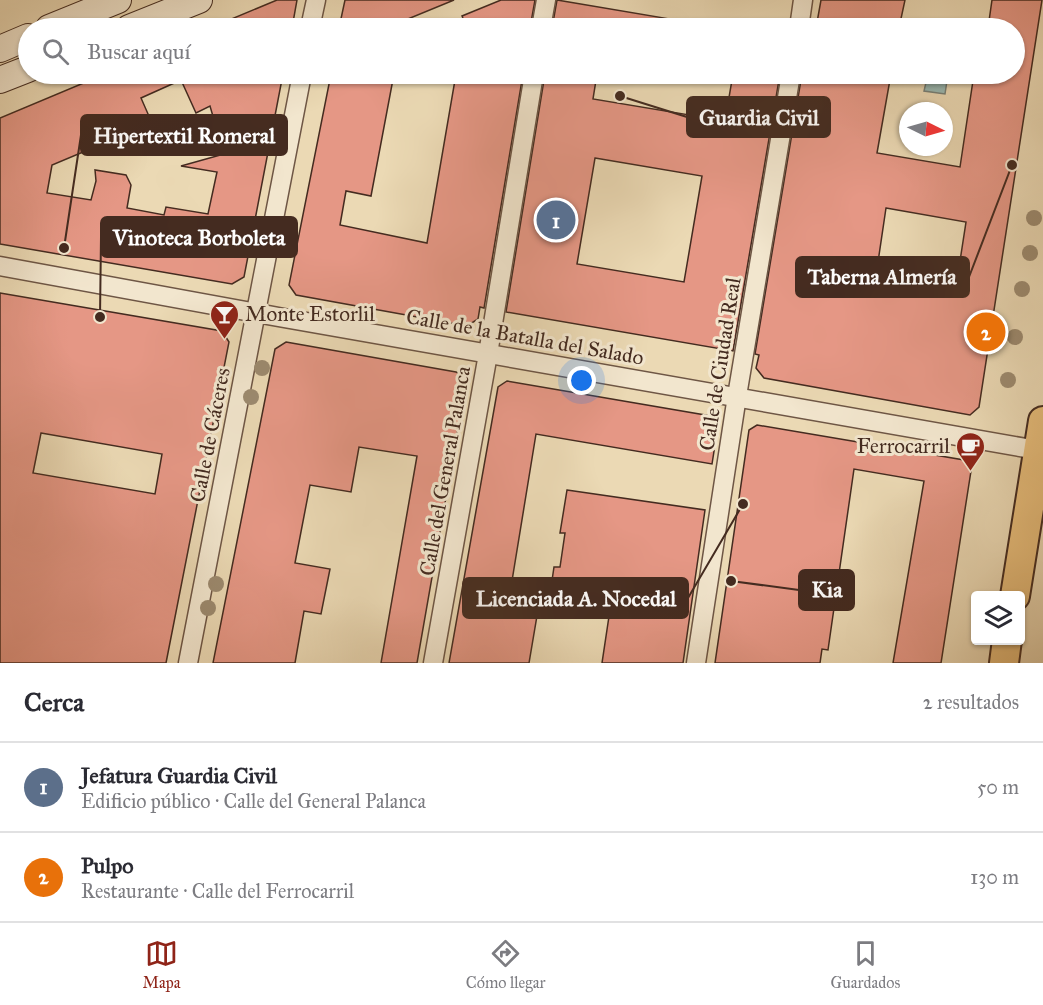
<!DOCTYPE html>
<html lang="es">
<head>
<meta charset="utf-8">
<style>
	:root { --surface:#fff; --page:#f2f2f3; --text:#2b2b33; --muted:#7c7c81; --line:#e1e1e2; --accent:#8f2418 }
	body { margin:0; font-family:"IM FELL Great Primer",serif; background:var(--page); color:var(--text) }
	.controls { position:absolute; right:18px; bottom:18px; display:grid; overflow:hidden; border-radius:6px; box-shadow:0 2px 4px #0004 }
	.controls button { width:54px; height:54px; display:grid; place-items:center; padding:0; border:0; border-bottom:2px solid var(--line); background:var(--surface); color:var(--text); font:30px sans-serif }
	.compass { position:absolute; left:899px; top:102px; width:54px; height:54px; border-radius:50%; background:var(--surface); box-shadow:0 2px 4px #0004; rotate:95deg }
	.you { position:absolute; left:582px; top:381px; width:21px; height:21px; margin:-15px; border:4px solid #fff; border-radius:50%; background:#1a73e8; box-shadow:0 0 0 9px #1a73e833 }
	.badge { display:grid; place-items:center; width:39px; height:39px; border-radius:50%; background:var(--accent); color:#fff; font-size:20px; font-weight:700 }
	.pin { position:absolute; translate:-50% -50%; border:3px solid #fff; box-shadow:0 2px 6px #0006 }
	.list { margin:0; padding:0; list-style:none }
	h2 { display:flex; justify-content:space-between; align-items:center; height:78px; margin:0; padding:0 24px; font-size:26px }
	h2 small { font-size:20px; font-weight:400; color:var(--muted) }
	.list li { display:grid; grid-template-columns:39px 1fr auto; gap:18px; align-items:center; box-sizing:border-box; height:90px; padding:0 24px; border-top:2px solid var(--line) }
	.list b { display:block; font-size:22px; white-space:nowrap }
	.list p { margin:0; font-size:20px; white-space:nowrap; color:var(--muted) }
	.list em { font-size:20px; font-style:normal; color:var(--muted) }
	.icon { flex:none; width:33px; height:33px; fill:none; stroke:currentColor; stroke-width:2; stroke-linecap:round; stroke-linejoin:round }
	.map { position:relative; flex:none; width:1043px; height:663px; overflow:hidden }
	.search { position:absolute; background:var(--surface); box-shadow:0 2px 4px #0004; left:18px; right:18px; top:18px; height:66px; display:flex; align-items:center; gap:15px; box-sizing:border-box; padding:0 21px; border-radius:33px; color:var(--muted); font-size:22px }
	.sheet { height:258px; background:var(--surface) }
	nav { display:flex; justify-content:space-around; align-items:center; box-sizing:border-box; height:84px; border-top:2px solid var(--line); background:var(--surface); font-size:16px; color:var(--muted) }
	nav a { display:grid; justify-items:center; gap:3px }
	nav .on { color:var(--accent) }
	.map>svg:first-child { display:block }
	.water { fill:#99b9b3; stroke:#778078; stroke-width:1.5 }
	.building { fill:#e59785; stroke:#442b20; stroke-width:1.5; fill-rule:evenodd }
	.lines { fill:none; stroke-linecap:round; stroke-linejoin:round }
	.minor-casing { stroke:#6e5645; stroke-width:21 }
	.secondary-casing { stroke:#442b20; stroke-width:28 }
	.primary-casing { stroke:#442b20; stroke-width:32 }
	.minor { stroke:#f2e6ce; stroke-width:18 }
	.secondary { stroke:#f2e6ce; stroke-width:26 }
	.primary { stroke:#e6bc7a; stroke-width:28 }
	.tree { fill:#9c8a6f }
	.labels { text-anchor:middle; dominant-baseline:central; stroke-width:6; stroke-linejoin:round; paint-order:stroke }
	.poi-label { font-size:21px; fill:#442b20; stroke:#f2e6ce; text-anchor:start }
	.street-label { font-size:21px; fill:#442b20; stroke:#f2e6ce }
	.leader { fill:none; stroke:#442b20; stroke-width:2 }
	.callout-dot { fill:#442b20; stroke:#f2e6ce; stroke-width:2 }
	.callout { fill:#442b20; stroke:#442b20; stroke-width:2 }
	.callout-label { font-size:22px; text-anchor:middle; font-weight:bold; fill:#fff }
</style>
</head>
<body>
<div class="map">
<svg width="1043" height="663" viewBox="0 0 1043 663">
	<rect width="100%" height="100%" fill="#ebd9b4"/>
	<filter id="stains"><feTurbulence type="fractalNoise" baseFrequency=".00333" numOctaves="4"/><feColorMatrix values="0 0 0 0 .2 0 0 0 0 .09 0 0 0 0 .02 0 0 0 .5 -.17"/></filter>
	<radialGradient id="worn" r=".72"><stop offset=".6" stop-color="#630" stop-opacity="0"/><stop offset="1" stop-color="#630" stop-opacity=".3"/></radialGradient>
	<!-- water -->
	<polygon class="water" points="928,74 948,74 945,94 924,91"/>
	<!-- building -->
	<g class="building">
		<polygon points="277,0 297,0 292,28 210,28"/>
		<polygon points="345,0 454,0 386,28 339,28"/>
		<polygon points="501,0 535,0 530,28 467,28 462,16"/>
		<polygon points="557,0 670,19 669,28 552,28"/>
		<polygon points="821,0 905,0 899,28 816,28"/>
		<path d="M992,0H1042L979,407L970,415L764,378L756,368L759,355L755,354L802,74H891L877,153L960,167L974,74H1014V28H988ZM886,208L966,222L958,274L878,262Z"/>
		<path d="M105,74H283L244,277L232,284L0,244V118ZM181,80L196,113L210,106L224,154L181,166L217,172L208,214L166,207L164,215L127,208L131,185L126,175L95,170L96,181L91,200L47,193L52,165L152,123L141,98Z"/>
		<polygon points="331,74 362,74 365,81 384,74 394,74 371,196 346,191 340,225 427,243 456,74 523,74 484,308 480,307 478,319 467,326 296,295 289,285"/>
		<path d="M545,74H597L593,99L725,121L733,74H780L733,351L506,312ZM595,158L702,176L684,282L577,264Z"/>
		<path d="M0,293L222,331L229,342L166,663H0ZM41,433L162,454L155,494L33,473Z"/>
		<polygon points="286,342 456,372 467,377 417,663 381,663 417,456 359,447 351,492 310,485 295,563 330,569 321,614 304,611 295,663 213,663 275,349"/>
		<polygon points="507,381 711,416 718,426 712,464 536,434 511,587 541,592 529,663 449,663 498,387"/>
		<polygon points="757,425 964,460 971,471 941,663 893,663 924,481 854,469 828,650 822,649 820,663 715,663 749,430"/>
		<polygon points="567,490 705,510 683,663 602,663 611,603 550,594 554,567 560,567 565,533 560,533"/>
	</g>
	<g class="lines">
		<defs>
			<g id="minor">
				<polyline points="310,28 316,0"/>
				<polyline points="541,28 546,0"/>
				<polyline points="799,28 803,0"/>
				<polyline points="0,266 284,318 1043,451"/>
				<polyline points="188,663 302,74"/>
				<polyline points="433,663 488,354 534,74"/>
				<polyline points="696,663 737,396 791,74"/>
			</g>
			<g id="secondary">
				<polyline points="49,28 118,0"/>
				<polyline points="129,28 199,0"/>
				<polyline points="0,49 28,37"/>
				<polyline points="0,80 28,69"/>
			</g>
			<g id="primary">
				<polyline points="1015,596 1043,421"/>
				<polyline points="1004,663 1007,640"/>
			</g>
		</defs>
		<!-- minor casing -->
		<use href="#minor" class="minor-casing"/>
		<!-- secondary casing -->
		<use href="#secondary" class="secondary-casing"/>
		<!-- primary casing -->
		<use href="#primary" class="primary-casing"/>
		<!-- minor -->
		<use href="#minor" class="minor"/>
		<!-- secondary -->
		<use href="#secondary" class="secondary"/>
		<!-- primary -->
		<use href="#primary" class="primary"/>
	</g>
	<!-- trees -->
	<g class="tree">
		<circle cx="1034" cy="218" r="8"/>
		<circle cx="1030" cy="253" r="8"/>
		<circle cx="1022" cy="289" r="8"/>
		<circle cx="1015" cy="337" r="8"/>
		<circle cx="262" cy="368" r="8"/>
		<circle cx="1008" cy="380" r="8"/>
		<circle cx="251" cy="397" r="8"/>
		<circle cx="216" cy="584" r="8"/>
		<circle cx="208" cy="608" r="8"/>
	</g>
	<!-- icons -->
	<defs>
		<symbol id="bar-pin" viewBox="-11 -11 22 30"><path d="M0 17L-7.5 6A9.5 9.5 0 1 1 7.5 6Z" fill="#8f2418" stroke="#f2e6ce"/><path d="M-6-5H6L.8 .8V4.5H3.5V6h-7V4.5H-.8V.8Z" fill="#fff"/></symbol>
		<symbol id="cafe-pin" viewBox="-11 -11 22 30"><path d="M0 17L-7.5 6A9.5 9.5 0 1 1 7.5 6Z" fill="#8f2418" stroke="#f2e6ce"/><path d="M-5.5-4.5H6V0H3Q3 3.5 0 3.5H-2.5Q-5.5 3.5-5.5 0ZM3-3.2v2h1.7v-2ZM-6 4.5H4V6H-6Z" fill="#fff"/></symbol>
	</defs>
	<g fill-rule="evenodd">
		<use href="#bar-pin" x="208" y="298" width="33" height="45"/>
		<use href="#cafe-pin" x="954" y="430" width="33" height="45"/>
	</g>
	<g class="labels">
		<!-- poi labels -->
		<g class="poi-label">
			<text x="245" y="314">Monte Estorlil</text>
			<text x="950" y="446" text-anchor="end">Ferrocarril</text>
		</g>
		<!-- street labels -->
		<g class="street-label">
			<text transform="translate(525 337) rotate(10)">Calle de la Batalla del Salado</text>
			<text transform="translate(720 364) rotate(-81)">Calle de Ciudad Real</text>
			<text transform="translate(210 435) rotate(-79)">Calle de Cáceres</text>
			<text transform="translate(445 471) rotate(-80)">Calle del General Palanca</text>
		</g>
	</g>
	<!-- callouts -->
	<path class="leader" d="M620 96L687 117M64 248L81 135M100 317L101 237M1012 165L969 277M731 581L799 590M743 504L688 598"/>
	<g class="callout-dot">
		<circle cx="620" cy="96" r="6"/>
		<circle cx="64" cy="248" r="6"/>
		<circle cx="100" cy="317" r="6"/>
		<circle cx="1012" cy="165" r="6"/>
		<circle cx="731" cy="581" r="6"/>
		<circle cx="743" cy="504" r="6"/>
	</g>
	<g class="callout">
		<rect x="687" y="97" width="143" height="40" rx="6"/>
		<rect x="81" y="115" width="206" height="40" rx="6"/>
		<rect x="101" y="217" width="196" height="40" rx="6"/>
		<rect x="796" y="257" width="173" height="40" rx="6"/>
		<rect x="799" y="570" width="55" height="40" rx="6"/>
		<rect x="463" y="578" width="225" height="40" rx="6"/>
	</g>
	<g class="callout-label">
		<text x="759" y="125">Guardia Civil</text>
		<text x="184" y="143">Hipertextil Romeral</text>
		<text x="199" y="245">Vinoteca Borboleta</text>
		<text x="882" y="284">Taberna Almería</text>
		<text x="827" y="597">Kia</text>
		<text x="576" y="606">Licenciada A. Nocedal</text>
	</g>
	<rect width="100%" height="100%" filter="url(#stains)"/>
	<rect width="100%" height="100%" fill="url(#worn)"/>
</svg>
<div class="controls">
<button><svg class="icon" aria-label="layers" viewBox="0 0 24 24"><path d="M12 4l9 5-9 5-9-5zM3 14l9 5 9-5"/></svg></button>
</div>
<svg class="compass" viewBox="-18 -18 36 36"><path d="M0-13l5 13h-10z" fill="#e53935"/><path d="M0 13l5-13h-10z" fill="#7c7c81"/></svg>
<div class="you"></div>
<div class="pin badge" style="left:556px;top:220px;background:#5c6f8a">1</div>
<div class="pin badge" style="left:986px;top:332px;background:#e8710a">2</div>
<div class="search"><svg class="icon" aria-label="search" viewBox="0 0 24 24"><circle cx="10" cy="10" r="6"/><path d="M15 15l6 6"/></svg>Buscar aquí</div>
</div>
<section class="sheet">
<h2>Cerca<small>2 resultados</small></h2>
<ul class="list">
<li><span class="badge" style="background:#5c6f8a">1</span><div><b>Jefatura Guardia Civil</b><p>Edificio público · Calle del General Palanca</p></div><em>50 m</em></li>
<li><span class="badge" style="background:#e8710a">2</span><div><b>Pulpo</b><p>Restaurante · Calle del Ferrocarril</p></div><em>130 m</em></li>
</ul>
</section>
<nav>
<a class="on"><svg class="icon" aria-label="map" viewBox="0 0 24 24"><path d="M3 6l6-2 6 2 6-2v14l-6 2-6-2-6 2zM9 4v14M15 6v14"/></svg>Mapa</a>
<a><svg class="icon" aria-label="directions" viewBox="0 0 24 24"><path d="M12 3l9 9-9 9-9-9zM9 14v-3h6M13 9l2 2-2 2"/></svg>Cómo llegar</a>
<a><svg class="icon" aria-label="saved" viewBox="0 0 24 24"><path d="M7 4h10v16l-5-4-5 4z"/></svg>Guardados</a>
</nav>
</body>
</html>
